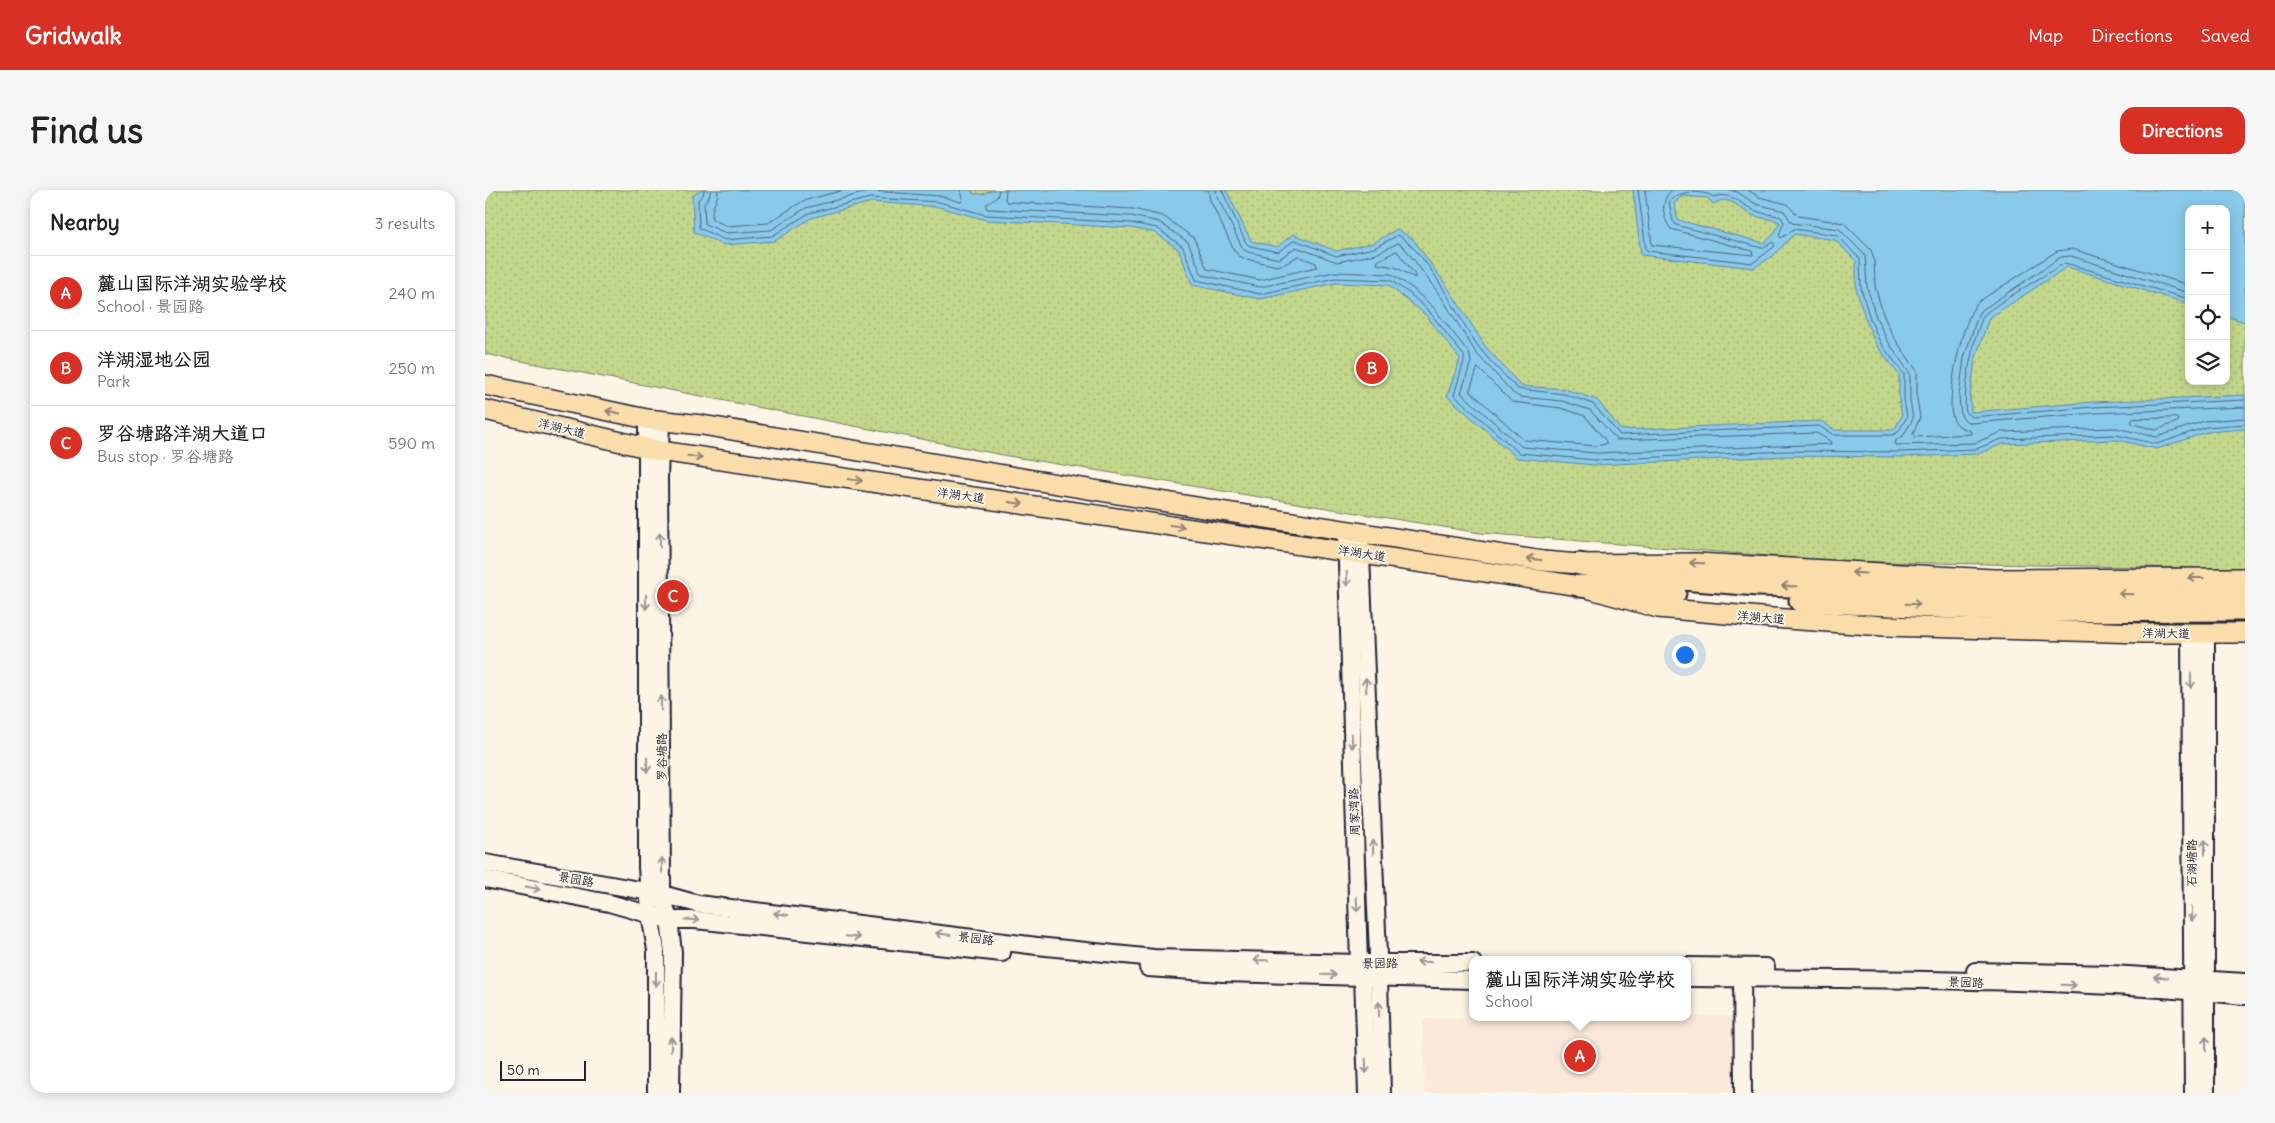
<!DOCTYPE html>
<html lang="en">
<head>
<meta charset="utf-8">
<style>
	:root { --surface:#fff; --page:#f6f6f6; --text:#222; --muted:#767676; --line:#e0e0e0; --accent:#d93025 }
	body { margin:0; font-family:Delius,"LXGW WenKai TC",sans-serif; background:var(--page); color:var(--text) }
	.controls { position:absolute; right:15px; top:15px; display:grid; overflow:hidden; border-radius:10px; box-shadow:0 2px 12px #0003 }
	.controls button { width:45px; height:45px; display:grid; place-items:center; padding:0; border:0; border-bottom:1px solid var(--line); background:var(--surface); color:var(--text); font:25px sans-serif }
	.scale { position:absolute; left:15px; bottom:12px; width:86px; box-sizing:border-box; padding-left:5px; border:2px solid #22223b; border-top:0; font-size:14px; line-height:18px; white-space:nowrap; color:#22223b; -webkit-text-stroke:4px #fcf5e5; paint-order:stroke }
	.you { position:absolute; left:1199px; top:464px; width:18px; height:18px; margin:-12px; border:4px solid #fff; border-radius:50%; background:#1a73e8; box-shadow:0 0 0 8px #1a73e833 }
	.badge { display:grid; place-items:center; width:32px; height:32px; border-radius:50%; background:var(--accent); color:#fff; font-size:16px; font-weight:700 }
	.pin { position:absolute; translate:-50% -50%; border:2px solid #fff; box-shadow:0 1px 5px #0006 }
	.popup { position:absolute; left:984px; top:766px; width:222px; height:65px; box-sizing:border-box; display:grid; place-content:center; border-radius:10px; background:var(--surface); filter:drop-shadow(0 1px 4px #0005); font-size:16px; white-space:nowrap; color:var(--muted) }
	.popup b { font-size:19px; color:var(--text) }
	.popup::after { content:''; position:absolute; left:50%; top:100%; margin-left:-10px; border:10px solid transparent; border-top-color:var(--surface) }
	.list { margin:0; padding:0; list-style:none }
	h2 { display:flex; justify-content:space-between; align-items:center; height:65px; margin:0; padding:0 20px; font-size:21px }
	h2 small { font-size:16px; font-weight:400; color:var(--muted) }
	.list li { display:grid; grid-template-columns:32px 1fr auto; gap:15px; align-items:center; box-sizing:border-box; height:75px; padding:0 20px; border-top:1px solid var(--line) }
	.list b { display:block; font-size:19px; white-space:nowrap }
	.list p { margin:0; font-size:16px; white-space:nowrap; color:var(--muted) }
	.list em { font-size:16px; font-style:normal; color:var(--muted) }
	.icon { flex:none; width:28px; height:28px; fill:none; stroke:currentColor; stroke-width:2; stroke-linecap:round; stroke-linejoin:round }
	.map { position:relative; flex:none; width:1760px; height:903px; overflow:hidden; border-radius:15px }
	header { display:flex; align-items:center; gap:30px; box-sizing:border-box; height:70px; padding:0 25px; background:var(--accent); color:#fff }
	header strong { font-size:24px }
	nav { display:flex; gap:28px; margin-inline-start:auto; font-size:18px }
	.intro { display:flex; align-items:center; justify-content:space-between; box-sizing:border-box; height:120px; padding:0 30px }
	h1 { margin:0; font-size:35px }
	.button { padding:12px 22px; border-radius:15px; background:var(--accent); color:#fff; font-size:18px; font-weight:700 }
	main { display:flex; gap:30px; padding:0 30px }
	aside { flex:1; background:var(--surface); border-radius:15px; box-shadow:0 2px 12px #0003 }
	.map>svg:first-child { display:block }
	.built { fill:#fbe8da }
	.park { fill:url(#park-dots); stroke:#727c64; fill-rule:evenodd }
	.water { fill:#89c9ea; stroke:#6086a4; fill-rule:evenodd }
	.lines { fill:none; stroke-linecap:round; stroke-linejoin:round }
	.shore { stroke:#4b6581; stroke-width:1 }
	.secondary-casing { stroke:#22223b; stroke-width:20 }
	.primary-casing { stroke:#22223b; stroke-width:22 }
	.highway-casing { stroke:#22223b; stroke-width:25 }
	.secondary { stroke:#fcf5e5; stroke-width:16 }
	.primary { stroke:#faddab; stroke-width:19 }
	.highway { stroke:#faddab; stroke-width:21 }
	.oneway { stroke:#8e8073 }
	.oneway2 { stroke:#9a9698 }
	.labels { text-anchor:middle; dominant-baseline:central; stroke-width:4; stroke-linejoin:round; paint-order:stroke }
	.street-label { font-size:12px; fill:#22223b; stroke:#fcf5e5 }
</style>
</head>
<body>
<header>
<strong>Gridwalk</strong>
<nav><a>Map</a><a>Directions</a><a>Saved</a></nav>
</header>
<div class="intro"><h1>Find us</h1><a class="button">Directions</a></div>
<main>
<aside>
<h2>Nearby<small>3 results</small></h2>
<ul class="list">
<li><span class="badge">A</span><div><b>麓山国际洋湖实验学校</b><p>School · 景园路</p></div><em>240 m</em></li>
<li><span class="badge">B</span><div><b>洋湖湿地公园</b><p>Park</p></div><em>250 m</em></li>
<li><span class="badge">C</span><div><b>罗谷塘路洋湖大道口</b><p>Bus stop · 罗谷塘路</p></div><em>590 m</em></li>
</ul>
</aside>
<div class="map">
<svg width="1760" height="903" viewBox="0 0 1760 903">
	<defs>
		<pattern id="park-dots" width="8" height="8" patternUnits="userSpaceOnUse" patternTransform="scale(1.25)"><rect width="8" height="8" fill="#c3d78c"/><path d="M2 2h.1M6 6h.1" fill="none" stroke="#a7b87a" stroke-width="1.8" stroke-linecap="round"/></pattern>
	</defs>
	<rect width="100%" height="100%" fill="#fcf5e5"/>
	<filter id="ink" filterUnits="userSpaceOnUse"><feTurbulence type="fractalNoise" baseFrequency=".02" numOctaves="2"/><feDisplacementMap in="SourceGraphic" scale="10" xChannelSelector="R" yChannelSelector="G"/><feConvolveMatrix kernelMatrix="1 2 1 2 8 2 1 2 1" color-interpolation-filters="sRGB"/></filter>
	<g filter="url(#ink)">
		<!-- built -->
		<polygon class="built" points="1251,826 1251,903 940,903 938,829"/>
		<!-- park -->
		<path class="park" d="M0,0H1760V379L1347,371L995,343L523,266L0,164ZM1704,19H1741V191H1704Z"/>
		<!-- water -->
		<path class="water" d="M217,0H486L489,4H498L508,0H741L766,51L792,57L808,44L851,61L888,53L912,39L928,49L966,102L1000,156L1036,196L1080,199L1112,210L1136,240L1336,231L1350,240H1409L1417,226L1414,211V185L1392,156L1381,131L1371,99V71L1350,50L1309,44L1289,65L1269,78L1156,65L1148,0H1760V132L1741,126V19H1704V114L1582,77L1504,128L1490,170L1485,207L1486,222L1609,212L1760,205V239L1722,242L1672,259L1632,250L1517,254L1493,264L1416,267L1301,266L1110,275L1032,268L962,206L975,169L941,125L903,95L851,93L775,109L707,95L694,60L671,43L646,38L501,30L454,17L387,12L326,28L290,51L239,55L209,42L207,6ZM1197,6L1223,8L1228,14C1246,3 1252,19 1267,25C1276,28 1286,29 1295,32L1289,44L1279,53L1193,30L1189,13Z"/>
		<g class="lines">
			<!-- shore -->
			<g class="shore">
				<polyline points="219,0 218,5 213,10 214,38 240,50 287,46 324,23 385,8 454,12 501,25 646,33 672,38 698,57 711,90 775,104 850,88 905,90 924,103 944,121 979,166 979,171 969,205 1034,263 1110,270 1301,261 1416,262 1491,259 1516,249 1631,245 1672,254 1721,237 1760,234"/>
				<polyline points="226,0 224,7 219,13 220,34 241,43 286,40 321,18 386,1 455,6 476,12 478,9 476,0"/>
				<path d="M233,0C233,13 226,13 227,29L242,36L283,33L318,11L359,0"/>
				<polyline points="514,0 512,7 501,15 502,19 646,26 674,32 703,52 717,85 775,97 849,82 906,84 927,98 948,117 984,163 986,172 976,203 1037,257 1111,263 1346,254 1345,251 1332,243 1132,250 1105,220 1077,211 1035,207 1029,204 991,163 957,108 920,58 913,53 891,64 852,72 811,57 794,69 763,62 758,59 732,6 731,0"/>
				<polyline points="521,0 520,10 522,12 648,19 678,26 709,48 722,79 775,90 832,77 831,73 813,66 800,74 792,76 761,69 754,66 749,60 725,10 723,0"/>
				<path d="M737,0L761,53L765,56L793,62L810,50L851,66L889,58L913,45C948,68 971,127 996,160C1007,174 1021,187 1033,199L1079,204L1108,214L1135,245L1334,236L1349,245H1408L1413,242L1422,227L1419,211V184L1396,154L1385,129L1376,98L1375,69L1352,45L1309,39L1296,48L1294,45L1299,32L1296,27C1287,24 1277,24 1269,20C1255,14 1246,1 1229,7C1217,0 1193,0 1184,12L1188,31L1191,35L1277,58L1288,52L1290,56L1268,73L1163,61L1161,59L1153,0"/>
				<path d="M1160,0L1167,55L1268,65L1267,61L1186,39C1177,28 1175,9 1187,0"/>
				<polyline points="1245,0 1252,2 1271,14 1299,21 1307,33 1354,39 1380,65 1382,97 1391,127 1402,150 1425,184 1425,210 1428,229 1418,246 1410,251 1411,255 1490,253 1516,242 1631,238 1672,247 1719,231 1760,228"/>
				<path d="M1263,0L1274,7L1302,14L1313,26L1359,33L1386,60L1389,69L1390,96L1398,124L1408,146L1432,181V209L1435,227L1428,244L1430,247L1486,244V241C1478,239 1471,236 1468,228C1460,209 1478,126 1493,112L1572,61L1587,59L1704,95"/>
				<polygon points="912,61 930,85 930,88 910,77 892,74 893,71"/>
				<polyline points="1704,103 1586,66 1576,67 1494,122 1479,168 1474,206 1476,226 1481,231 1487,233 1609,223 1760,217"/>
				<path d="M1704,109L1580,73C1568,80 1504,118 1499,125C1489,142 1477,204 1481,223L1487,227L1609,217L1760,210"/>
				<polygon points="993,178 1027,212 1076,218 1100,226 1121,251 1121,254 1111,256 1039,250 985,201"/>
				<polygon points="1691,228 1693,229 1692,232 1671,240 1648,234 1646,232 1648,229"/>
			</g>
			<defs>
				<g id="secondary">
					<polyline points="162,229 162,677 165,724 171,760 171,903"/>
					<polyline points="176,231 174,288 177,685 177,704 184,730 188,762 186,903"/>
					<polyline points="861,340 874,773 878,786 882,903"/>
					<polyline points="875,342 894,788 897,903"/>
					<polyline points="1705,443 1708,903"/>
					<polyline points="1721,443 1721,903"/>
					<polyline points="0,673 177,704 213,714 552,756 669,768 874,773 988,773"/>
					<polyline points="0,689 124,713 184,730 210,730 517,763"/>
					<polyline points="1202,776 1281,777"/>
					<polyline points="663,778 738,783 988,790"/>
					<polyline points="1257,779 1258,903"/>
					<polyline points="1490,781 1626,784 1760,792"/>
					<path d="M1202,788C1388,789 1575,788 1760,806"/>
				</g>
				<g id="primary">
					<polyline points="0,195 162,229 217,235 742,322 1058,371 1094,374 1211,373 1508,389 1760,388"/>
					<polyline points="0,220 175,261 1095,396 1173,418 1287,428 1399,436 1659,443 1760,443"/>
				</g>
				<g id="highway">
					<polyline points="1094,374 1171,387 1273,395 1534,402 1760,405"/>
					<polyline points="1095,396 1190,403"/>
					<polyline points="1315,411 1542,421 1760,420"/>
				</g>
			</defs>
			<!-- secondary casing -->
			<use href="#secondary" class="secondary-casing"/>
			<!-- primary casing -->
			<use href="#primary" class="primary-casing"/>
			<!-- highway casing -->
			<use href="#highway" class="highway-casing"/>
			<!-- secondary -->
			<use href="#secondary" class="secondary"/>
			<!-- primary -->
			<use href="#primary" class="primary"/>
			<!-- highway -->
			<use href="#highway" class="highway"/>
		</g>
		<!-- one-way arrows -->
		<defs><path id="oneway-shaft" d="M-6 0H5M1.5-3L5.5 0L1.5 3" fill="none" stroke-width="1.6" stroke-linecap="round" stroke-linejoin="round" transform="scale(1.25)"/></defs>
		<g class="oneway">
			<use href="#oneway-shaft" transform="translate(128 222) rotate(-168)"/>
			<use href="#oneway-shaft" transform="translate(210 267) rotate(9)"/>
			<use href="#oneway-shaft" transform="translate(370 290) rotate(8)"/>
			<use href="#oneway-shaft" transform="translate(531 313) rotate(8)"/>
			<use href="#oneway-shaft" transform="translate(692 336) rotate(8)"/>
			<use href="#oneway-shaft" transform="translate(1049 369) rotate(-171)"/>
			<use href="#oneway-shaft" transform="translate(1212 373) rotate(-178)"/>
			<use href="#oneway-shaft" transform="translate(1374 383) rotate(-177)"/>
			<use href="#oneway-shaft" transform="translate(1711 388) rotate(180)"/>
			<use href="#oneway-shaft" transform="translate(1304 396) rotate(-179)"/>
			<use href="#oneway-shaft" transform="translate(1641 404) rotate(-178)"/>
			<use href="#oneway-shaft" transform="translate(1428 414) rotate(2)"/>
		</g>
		<g class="oneway2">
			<use href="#oneway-shaft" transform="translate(175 350) rotate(-90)"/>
			<use href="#oneway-shaft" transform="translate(862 389) rotate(88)"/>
			<use href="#oneway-shaft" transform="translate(161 412) rotate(90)"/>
			<use href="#oneway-shaft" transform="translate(1706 491) rotate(90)"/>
			<use href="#oneway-shaft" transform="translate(881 495) rotate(-92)"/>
			<use href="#oneway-shaft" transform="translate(176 513) rotate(-90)"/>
			<use href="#oneway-shaft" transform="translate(867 551) rotate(88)"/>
			<use href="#oneway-shaft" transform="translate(162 575) rotate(90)"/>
			<use href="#oneway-shaft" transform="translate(888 657) rotate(-92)"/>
			<use href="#oneway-shaft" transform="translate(1720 657) rotate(-90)"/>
			<use href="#oneway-shaft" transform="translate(177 675) rotate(-90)"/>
			<use href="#oneway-shaft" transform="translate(48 698) rotate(11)"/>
			<use href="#oneway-shaft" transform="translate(872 714) rotate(88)"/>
			<use href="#oneway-shaft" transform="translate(296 724) rotate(-173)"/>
			<use href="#oneway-shaft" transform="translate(1707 724) rotate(90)"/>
			<use href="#oneway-shaft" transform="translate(207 730) rotate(3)"/>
			<use href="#oneway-shaft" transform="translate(458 744) rotate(-173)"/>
			<use href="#oneway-shaft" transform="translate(368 747) rotate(6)"/>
			<use href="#oneway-shaft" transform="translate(776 770) rotate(-179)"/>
			<use href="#oneway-shaft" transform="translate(939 772) rotate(-180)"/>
			<use href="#oneway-shaft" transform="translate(844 785) rotate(1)"/>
			<use href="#oneway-shaft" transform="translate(1676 787) rotate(-177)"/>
			<use href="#oneway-shaft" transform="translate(171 789) rotate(90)"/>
			<use href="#oneway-shaft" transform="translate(1584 795) rotate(2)"/>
			<use href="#oneway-shaft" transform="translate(894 819) rotate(-91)"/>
			<use href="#oneway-shaft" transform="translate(186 854) rotate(-89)"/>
			<use href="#oneway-shaft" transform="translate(1721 854) rotate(-90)"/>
			<use href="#oneway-shaft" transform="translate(881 876) rotate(88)"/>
		</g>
	</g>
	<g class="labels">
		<!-- street labels -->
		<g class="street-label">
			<text transform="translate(77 238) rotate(14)">洋湖大道</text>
			<text transform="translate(476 305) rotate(8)">洋湖大道</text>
			<text transform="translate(877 363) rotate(9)">洋湖大道</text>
			<text transform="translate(1276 427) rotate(5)">洋湖大道</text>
			<text transform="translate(1681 443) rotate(1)">洋湖大道</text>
			<text transform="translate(176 567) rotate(-90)">罗谷塘路</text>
			<text transform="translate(869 622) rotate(-92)">周家湾路</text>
			<text transform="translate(1706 673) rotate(-90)">石湖塘路</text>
			<text transform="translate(91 689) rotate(10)">景园路</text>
			<text transform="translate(491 748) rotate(7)">景园路</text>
			<text transform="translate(895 773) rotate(-1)">景园路</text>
			<text transform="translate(1481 792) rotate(2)">景园路</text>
		</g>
	</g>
</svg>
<div class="controls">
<button>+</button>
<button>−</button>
<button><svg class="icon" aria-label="locate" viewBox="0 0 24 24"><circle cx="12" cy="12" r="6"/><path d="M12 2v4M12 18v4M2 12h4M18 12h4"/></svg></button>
<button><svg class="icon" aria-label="layers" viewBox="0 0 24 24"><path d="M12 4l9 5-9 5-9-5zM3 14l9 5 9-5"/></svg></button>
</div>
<div class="scale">50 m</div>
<div class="you"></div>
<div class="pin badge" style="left:1095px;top:866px">A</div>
<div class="popup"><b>麓山国际洋湖实验学校</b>School</div>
<div class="pin badge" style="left:887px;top:178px">B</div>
<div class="pin badge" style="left:188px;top:406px">C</div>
</div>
</main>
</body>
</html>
